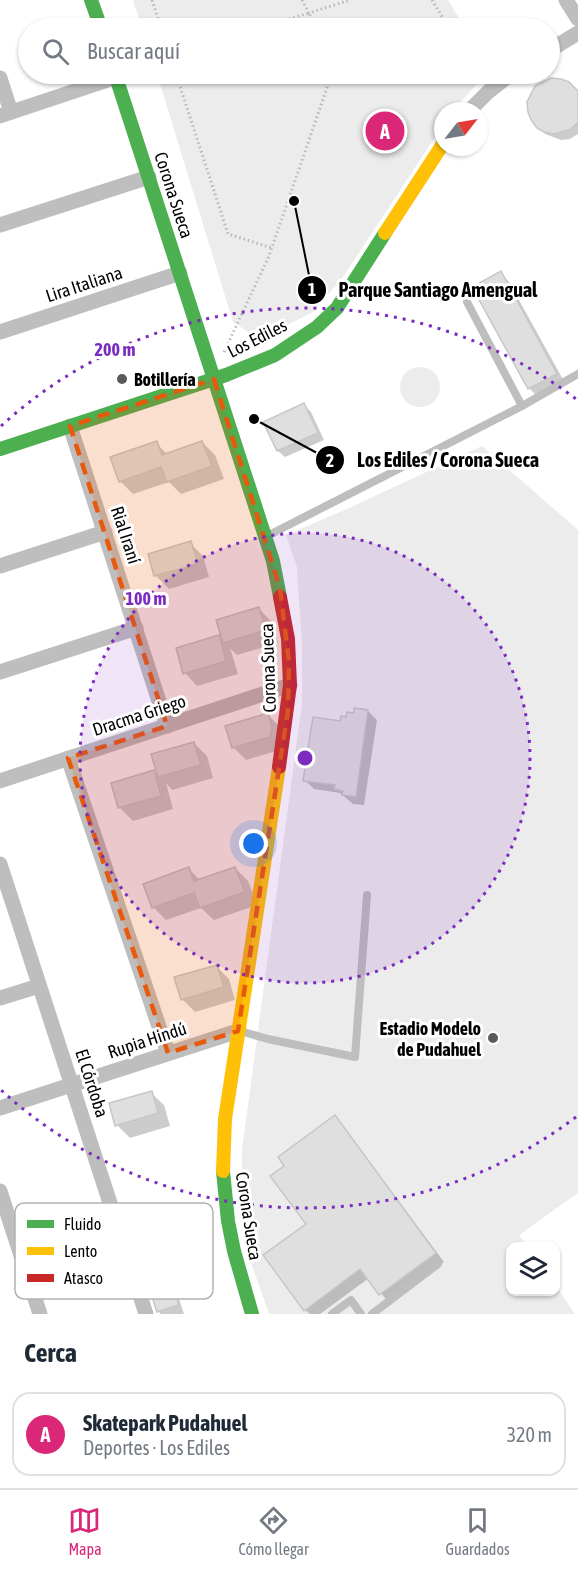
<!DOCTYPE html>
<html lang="es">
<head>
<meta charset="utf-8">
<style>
	:root { --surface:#fff; --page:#f2f2f3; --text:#1f2937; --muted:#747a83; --line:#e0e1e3; --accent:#db2777 }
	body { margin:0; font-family:"Asap Condensed",sans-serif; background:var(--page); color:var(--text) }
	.controls { position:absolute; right:18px; bottom:18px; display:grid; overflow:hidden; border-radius:12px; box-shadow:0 2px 4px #0004 }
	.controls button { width:54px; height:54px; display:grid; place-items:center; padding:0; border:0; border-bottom:2px solid var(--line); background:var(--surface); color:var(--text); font:30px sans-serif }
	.compass { position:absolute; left:434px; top:102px; width:54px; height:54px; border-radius:50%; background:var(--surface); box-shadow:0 2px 4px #0004; rotate:59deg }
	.you { position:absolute; left:254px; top:844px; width:21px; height:21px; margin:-15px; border:4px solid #fff; border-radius:50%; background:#1a73e8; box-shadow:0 0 0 9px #1a73e833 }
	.badge { display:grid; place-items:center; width:39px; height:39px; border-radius:50%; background:var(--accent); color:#fff; font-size:20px; font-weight:700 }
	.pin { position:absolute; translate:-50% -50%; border:3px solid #fff; box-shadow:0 2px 6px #0006 }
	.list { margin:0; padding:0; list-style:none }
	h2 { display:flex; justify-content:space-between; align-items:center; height:78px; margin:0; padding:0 24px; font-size:26px }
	h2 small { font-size:20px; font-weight:400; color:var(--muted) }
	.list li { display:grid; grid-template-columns:39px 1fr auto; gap:18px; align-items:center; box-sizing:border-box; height:84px; margin:0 12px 12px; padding:0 12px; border:2px solid var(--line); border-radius:18px }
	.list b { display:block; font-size:22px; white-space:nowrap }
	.list p { margin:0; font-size:20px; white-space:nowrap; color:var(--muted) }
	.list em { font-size:20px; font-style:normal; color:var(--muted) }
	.icon { flex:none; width:33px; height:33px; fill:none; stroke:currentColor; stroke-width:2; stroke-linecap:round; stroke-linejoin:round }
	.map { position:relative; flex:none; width:578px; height:1314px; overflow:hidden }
	.search { position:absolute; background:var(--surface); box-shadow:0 2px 4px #0004; left:18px; right:18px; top:18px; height:66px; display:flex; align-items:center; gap:15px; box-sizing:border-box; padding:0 21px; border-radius:33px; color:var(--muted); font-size:22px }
	.sheet { height:174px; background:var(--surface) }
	nav { display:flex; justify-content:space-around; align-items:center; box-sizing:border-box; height:84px; border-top:2px solid var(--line); background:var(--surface); font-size:16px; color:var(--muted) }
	nav a { display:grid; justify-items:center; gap:3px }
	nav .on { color:var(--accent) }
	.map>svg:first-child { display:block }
	.green { fill:#ececec }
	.shadow { fill:#0003 }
	.building { fill:#dfdfdf; stroke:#c7c7c7; stroke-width:1.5 }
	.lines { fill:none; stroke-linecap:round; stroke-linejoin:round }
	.path { stroke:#b9b9b9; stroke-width:3; stroke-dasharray:1.5 3; stroke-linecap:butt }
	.lane { stroke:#bebebe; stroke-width:8 }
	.street { stroke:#bebebe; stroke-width:15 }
	.fast { stroke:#4caf50; stroke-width:14 }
	.slow { stroke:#ffc107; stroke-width:14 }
	.jam { stroke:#c62828; stroke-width:14 }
	.marked { fill:#e8590c; fill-opacity:0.2; stroke:#e8590c; stroke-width:4.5; stroke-dasharray:12 8; stroke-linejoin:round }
	.ring { fill:none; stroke:#7b2cbf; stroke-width:3; stroke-dasharray:3 6 }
	.poi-dot { fill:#595959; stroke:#fff; stroke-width:2 }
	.labels { text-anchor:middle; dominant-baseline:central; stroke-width:6; stroke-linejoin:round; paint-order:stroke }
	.street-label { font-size:18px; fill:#000; stroke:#fff }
	.poi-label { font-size:18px; font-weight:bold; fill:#000; stroke:#fff; text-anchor:start }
	.key { fill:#fff; stroke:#b2b2b2; stroke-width:1.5 }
	.key-label { font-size:16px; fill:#000 }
	.centre { fill:#7b2cbf; stroke:#fff; stroke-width:3 }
	.ring-label { font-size:18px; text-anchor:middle; font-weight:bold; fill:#7b2cbf; stroke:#fff; stroke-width:6; stroke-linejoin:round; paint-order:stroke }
	.leader { fill:none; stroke:#000; stroke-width:2 }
	.callout-dot { fill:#000; stroke:#fff; stroke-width:2 }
	.mark-label { font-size:18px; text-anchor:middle; font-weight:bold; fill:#fff }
	.callout-label { font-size:20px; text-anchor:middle; font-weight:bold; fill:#000; stroke:#fff; stroke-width:6; stroke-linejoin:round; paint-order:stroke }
</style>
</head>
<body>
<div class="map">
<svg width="578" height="1314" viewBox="0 0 578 1314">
	<rect width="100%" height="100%" fill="#fff"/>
	<!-- green -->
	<g class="green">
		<polygon points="133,0 448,0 465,28 142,28"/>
		<polygon points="157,74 490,74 480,81 452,111 443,111 443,125 343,277 313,312 259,339 233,322"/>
		<circle cx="420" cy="387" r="20"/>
		<polygon points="482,446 578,530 578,1193 519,1235 527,1246 510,1246 510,1292 556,1292 556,1286 575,1314 269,1314 249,1257 241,1202 242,1149 302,704 302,645 297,567 286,535 349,508"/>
	</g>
	<!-- shadow -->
	<g class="shadow">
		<polygon points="578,92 578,134 570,139 561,140 545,134 538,126"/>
		<polygon points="500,273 509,282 565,383 538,397 529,388 474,287"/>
		<polygon points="304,405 311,412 324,440 285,457 278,451 265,423"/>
		<polygon points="202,442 215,455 224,479 181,494 169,482 133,494 120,481 156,443 168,455"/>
		<polygon points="190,543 203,556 209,577 169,589 156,576 150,555"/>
		<polygon points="259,609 271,621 278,643 237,655 230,648 238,674 197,686 185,673 218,637 225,644 218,621"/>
		<polygon points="368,711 377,720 364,805 353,804 340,793 314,789 305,780 342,723 355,714"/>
		<polygon points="268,715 281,728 283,749 246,760 233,747"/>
		<polygon points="194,743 207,756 213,778 172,790 166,783 173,809 133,821 120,808 113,784 153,772 160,778 153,755"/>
		<polygon points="235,868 248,881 257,905 214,920 201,908 166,920 154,908 145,885 189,869 201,881"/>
		<polygon points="216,966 229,979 235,1000 195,1012 182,999"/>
		<polygon points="151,1093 164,1105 170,1126 130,1138 117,1125"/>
		<polygon points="334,1117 343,1126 444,1262 389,1303 369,1278 320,1314 310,1314 305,1310 308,1224 286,1166"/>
		<polygon points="167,1273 172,1278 184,1314 160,1314 148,1279"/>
	</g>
	<!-- building -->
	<g class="building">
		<polygon points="551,78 561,79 569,82 578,91 578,122 571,129 554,134 544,132 537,128 531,120 528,112 527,102 535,86"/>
		<polygon points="501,271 557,374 528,389 472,287"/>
		<polygon points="304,403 318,433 277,451 263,422"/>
		<polygon points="157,441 162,455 202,441 212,466 167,482 161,467 119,482 110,457"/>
		<polygon points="191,541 198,564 154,576 148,554"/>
		<polygon points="259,607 266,630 223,643 216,620"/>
		<polygon points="219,635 226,661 183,674 176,648"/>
		<polygon points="354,708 368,710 356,797 342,795 343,791 334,789 335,785 303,781 313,717 340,721 341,716 346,717 347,712 354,713"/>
		<polygon points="268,713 272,727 270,737 232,748 225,726"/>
		<polygon points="194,742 201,765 158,777 151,754"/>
		<polygon points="154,770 161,796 118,808 111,783"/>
		<polygon points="189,867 194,881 235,867 245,892 200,908 194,893 152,908 143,884"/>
		<polygon points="217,965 224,987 181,1000 174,977"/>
		<polygon points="152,1091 158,1113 115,1126 109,1103"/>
		<polygon points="335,1115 436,1253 379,1295 360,1269 304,1311 263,1255 306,1224 270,1176 284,1166 278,1157"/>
		<polygon points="168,1271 179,1305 157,1312 146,1278"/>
	</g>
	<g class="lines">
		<!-- path -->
		<g class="path">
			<polyline points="152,0 161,28"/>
			<polyline points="302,0 309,13 350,0"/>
			<polyline points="432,0 449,28"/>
			<polyline points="259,28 309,13 316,28"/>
			<polyline points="176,74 228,234 272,248"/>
			<polyline points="224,352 269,256 328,85 328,74"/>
		</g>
		<!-- lane -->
		<g class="lane">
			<polyline points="467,302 522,406"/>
			<polyline points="267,536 522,406 578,374"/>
			<polyline points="240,1031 268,1039 355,1057 367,895"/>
			<polyline points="332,1314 351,1300 361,1314"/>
			<polyline points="372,1314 438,1264"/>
		</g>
		<!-- street -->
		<g class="street">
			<polyline points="566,0 578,19"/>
			<polyline points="550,50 578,33"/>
			<polyline points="0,78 11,112"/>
			<polyline points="469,111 488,92 511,74"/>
			<polyline points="0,116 117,77"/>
			<polyline points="0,225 149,177"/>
			<polyline points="0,332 180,273"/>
			<polyline points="70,426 167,726"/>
			<polyline points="0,566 105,532"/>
			<polyline points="0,672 136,628"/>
			<polyline points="68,758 168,1053"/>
			<polyline points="0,781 290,685"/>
			<polyline points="0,864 146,1314"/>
			<polyline points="0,998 39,986"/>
			<polyline points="0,1108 238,1031"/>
			<polyline points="0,1191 40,1314"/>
		</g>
		<!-- fast -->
		<g class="fast">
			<polyline points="91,0 101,28"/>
			<polyline points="115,74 273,561 280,597"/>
			<polyline points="0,449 226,375 275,355 317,327 337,308 385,233"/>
			<polyline points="223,1171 228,1221 234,1251 252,1314"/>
		</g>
		<!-- slow -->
		<g class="slow">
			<polyline points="385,233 443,144"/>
			<polyline points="223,1171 225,1119 279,767"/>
		</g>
		<!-- jam -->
		<polyline class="jam" points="279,767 290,685 288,639 280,597"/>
	</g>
	<!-- marked area -->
	<path class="marked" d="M214,379L280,588L289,662L288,711L238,1031L168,1053L68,758L167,726L70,426Z"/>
	<!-- distance rings -->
	<circle cx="305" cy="758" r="225" fill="#7b2cbf" fill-opacity=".12"/>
	<g class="ring">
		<circle cx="305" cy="758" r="225"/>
		<path d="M576 1117A450 450 0 0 1 1 1090M1 426A450 450 0 0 1 576 399"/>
	</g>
	<!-- markers -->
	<g class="poi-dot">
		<circle cx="122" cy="379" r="6"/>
		<circle cx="493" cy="1038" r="6"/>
	</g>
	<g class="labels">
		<!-- street labels -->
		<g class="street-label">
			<text transform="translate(174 195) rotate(72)">Corona Sueca</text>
			<text transform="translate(84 284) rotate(-18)">Lira Italiana</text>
			<text transform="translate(257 338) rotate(-27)">Los Ediles</text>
			<text transform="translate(126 535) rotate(72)">Rial Iraní</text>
			<text transform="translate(268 668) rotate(-92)">Corona Sueca</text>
			<text transform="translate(139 715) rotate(-18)">Dracma Griego</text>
			<text transform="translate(147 1040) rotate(-18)">Rupia Hindú</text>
			<text transform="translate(92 1083) rotate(72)">El Córdoba</text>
			<text transform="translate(249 1216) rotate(81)">Corona Sueca</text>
		</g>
		<!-- poi labels -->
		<g class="poi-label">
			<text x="134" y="379">Botillería</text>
			<text x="481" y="1028" text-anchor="end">Estadio Modelo<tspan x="481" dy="21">de Pudahuel</tspan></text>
		</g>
	</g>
	<!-- legend -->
	<rect x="15" y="1203" width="198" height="96" rx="9" class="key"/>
	<rect x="27" y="1220" width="27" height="8" fill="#4caf50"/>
	<rect x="27" y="1247" width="27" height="8" fill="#ffc107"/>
	<rect x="27" y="1274" width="27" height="8" fill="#c62828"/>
	<g class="key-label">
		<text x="64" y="1230">Fluido</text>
		<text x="64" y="1257">Lento</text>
		<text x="64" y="1284">Atasco</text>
	</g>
	<circle cx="305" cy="758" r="9" class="centre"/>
	<g class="ring-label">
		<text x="115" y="356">200 m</text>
		<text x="146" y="605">100 m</text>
	</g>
	<!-- callouts -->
	<path class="leader" d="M294 201L312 290M254 419L330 460"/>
	<g class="callout-dot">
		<circle cx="294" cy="201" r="6"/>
		<circle cx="254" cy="419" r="6"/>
		<circle cx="312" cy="290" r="15"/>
		<circle cx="330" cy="460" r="15"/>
	</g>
	<g class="mark-label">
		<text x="312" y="296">1</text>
		<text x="330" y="467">2</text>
	</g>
	<g class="callout-label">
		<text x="438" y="297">Parque Santiago Amengual</text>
		<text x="448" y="467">Los Ediles / Corona Sueca</text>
	</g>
</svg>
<div class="controls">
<button><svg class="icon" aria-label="layers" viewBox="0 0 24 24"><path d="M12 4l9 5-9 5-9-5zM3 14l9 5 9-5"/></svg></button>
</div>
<svg class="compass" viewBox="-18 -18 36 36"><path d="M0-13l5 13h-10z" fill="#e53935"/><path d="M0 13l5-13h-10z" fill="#747a83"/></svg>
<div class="you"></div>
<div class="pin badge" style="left:385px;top:131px">A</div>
<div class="search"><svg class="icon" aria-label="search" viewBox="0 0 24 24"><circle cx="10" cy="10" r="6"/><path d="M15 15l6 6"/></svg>Buscar aquí</div>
</div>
<section class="sheet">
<h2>Cerca<small></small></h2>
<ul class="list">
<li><span class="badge">A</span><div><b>Skatepark Pudahuel</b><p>Deportes · Los Ediles</p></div><em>320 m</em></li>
</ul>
</section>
<nav>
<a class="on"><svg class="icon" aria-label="map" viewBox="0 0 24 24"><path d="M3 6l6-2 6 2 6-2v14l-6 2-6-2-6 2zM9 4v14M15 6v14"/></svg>Mapa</a>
<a><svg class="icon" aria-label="directions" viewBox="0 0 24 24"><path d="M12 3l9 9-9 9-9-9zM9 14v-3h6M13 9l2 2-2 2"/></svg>Cómo llegar</a>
<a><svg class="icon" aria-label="saved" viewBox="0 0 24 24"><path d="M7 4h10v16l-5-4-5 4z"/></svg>Guardados</a>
</nav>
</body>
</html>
